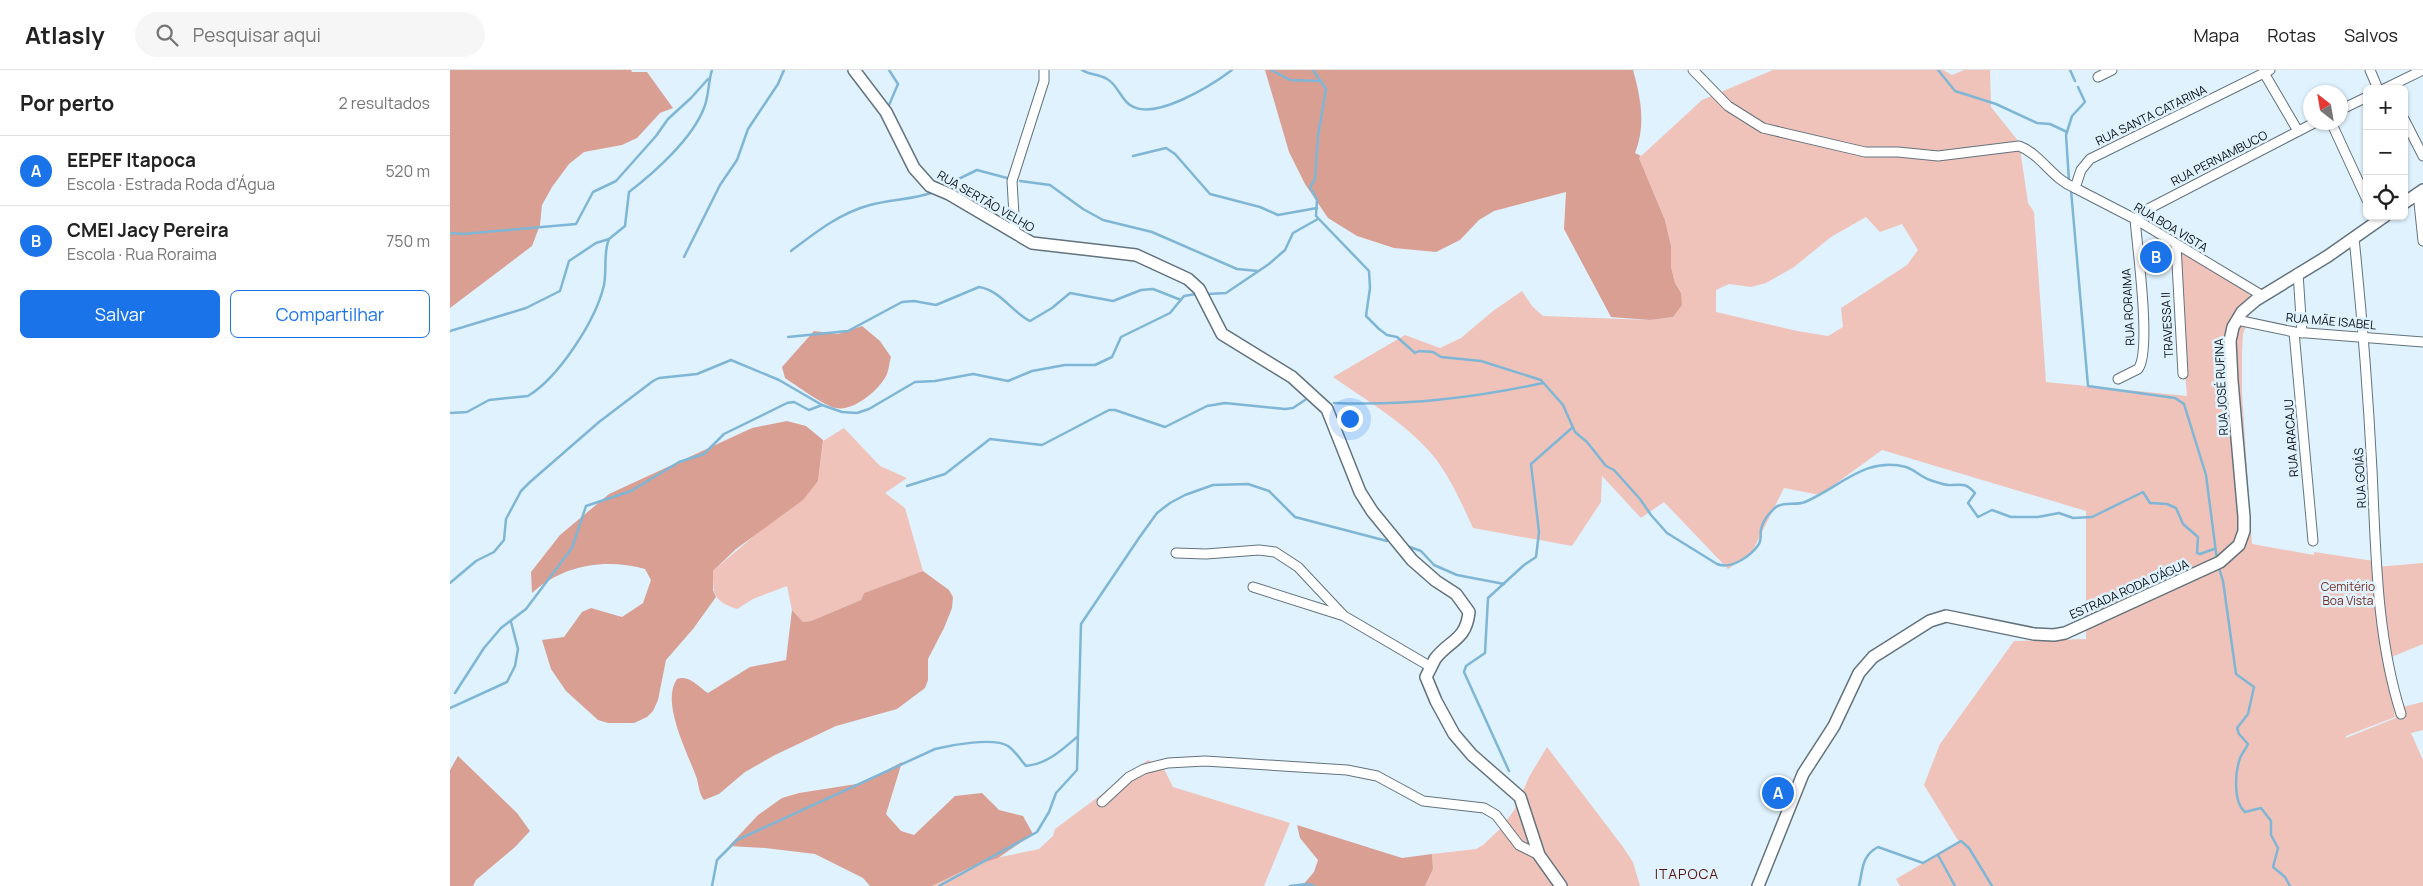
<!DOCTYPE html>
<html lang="pt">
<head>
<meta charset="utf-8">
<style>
	:root { --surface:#fff; --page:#f6f6f6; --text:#222; --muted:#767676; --line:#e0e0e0; --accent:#1a73e8 }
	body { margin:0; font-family:Manrope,sans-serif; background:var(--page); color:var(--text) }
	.controls { position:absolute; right:15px; top:15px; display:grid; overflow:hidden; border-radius:8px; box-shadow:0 1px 4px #0004 }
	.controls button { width:45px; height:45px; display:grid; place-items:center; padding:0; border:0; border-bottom:1px solid var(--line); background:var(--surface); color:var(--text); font:25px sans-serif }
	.compass { position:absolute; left:1853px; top:15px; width:45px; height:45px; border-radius:50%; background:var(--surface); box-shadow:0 1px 4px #0004; rotate:329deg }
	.you { position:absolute; left:899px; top:348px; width:18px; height:18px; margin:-12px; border:4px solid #fff; border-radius:50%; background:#1a73e8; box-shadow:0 0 0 8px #1a73e833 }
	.badge { display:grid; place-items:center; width:32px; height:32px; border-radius:50%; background:var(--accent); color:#fff; font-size:16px; font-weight:700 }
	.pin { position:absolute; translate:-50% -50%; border:2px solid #fff; box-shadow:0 1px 5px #0006 }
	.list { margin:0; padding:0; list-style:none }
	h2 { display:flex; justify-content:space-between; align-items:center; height:65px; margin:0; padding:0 20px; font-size:21px }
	h2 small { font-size:16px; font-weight:400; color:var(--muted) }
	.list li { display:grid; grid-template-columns:32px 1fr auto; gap:15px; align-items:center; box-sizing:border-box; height:70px; padding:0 20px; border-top:1px solid var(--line) }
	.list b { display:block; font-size:19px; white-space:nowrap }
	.list p { margin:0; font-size:16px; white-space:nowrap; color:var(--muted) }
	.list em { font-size:16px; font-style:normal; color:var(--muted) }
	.actions { display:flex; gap:10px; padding:15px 20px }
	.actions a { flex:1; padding:11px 0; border:1px solid var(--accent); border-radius:8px; text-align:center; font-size:18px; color:var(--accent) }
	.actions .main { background:var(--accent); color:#fff }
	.icon { flex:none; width:28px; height:28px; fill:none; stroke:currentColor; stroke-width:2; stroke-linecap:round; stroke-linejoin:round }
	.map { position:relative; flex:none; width:1973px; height:816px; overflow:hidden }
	header { display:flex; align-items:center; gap:30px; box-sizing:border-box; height:70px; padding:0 25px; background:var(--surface); border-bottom:1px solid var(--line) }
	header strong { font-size:24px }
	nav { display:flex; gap:28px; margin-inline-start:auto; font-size:18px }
	.search { width:350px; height:45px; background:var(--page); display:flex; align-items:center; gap:12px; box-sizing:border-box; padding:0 18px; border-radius:28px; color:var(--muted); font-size:19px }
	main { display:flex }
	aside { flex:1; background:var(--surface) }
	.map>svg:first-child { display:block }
	.green { fill:#f0c3ba; fill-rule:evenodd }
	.forest { fill:#da9f93 }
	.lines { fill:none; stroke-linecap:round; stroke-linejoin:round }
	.stream { stroke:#7fb6d5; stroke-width:2.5 }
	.minor-casing { stroke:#63737d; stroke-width:11 }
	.tertiary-casing { stroke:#63737d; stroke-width:14 }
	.minor { stroke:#fff; stroke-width:9 }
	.tertiary { stroke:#fff; stroke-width:11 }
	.labels { text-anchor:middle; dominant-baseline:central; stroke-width:5; stroke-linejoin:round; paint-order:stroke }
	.street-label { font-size:12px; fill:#080e11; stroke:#dff2fd }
	.park-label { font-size:12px; fill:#762e22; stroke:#dff2fd }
	.neighbourhood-label { font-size:14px; letter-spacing:1px; fill:#5a170d; stroke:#dff2fd }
</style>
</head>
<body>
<header>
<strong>Atlasly</strong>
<div class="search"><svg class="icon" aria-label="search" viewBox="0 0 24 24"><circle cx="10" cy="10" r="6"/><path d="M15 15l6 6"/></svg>Pesquisar aqui</div>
<nav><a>Mapa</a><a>Rotas</a><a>Salvos</a></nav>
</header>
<main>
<aside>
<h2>Por perto<small>2 resultados</small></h2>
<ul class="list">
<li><span class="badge">A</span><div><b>EEPEF Itapoca</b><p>Escola · Estrada Roda d'Água</p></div><em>520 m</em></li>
<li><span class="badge">B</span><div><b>CMEI Jacy Pereira</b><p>Escola · Rua Roraima</p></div><em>750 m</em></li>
</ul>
<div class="actions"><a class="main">Salvar</a><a>Compartilhar</a></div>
</aside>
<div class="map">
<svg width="1973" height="816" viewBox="0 0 1973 816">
	<rect width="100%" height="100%" fill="#dff2fd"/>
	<!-- green -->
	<g class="green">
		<path d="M1323,0H1493L1502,5L1514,0H1540L1541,37L1569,72L1578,133L1584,142L1596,312L1737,326L1724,179L1769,199L1799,224L1803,234L1793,264L1792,282V325L1802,474L1864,485V482L1924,491L1931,571L1945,647L1896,666V668L1948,647V638L1973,632V660L1961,663L1973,690V816H1450L1446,809L1509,772L1474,715L1490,674L1564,571L1636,569V441L1432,380L1370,425L1334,418L1302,482L1278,499L1214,432L1191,448L1152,406L1151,432L1122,476L1023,458C1012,434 1001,409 985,388C958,354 917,331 883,307L955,265L990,278L1011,268L1043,241L1072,221L1082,236L1093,246L1200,250L1223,247L1231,234V223L1225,213L1221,197V176L1215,150L1189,88L1252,30ZM1416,147L1430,162L1452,154L1468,180L1457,195L1391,238L1393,257L1378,266L1347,261L1266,242V220L1279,214L1301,217L1316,213L1344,197L1381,167Z"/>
		<path d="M394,358L430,396L457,408L435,423L455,438L473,501L414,523L411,530L361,551L353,552L342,540L337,516L303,529L287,539C263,531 263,524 263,501L368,411L373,371Z"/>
		<polygon points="1973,493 1973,574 1939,588 1926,497"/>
		<polygon points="1097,677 1173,777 1183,792 1190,816 975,816 983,799 982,784 1026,779 1033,775 1051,758 1065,739 1079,707"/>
		<polygon points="698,690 713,697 723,717 840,753 814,816 482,816 523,796 546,788 589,779 603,766 605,759"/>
	</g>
	<!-- forest -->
	<g class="forest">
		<polygon points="0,0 181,0 182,2 197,2 223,38 210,43 187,68 172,75 134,82 119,94 102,117 92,135 90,155 82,176 0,238"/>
		<path d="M815,0H1183C1191,29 1196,55 1185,83L1191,86L1189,88L1215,150L1221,176V197L1225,213L1231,223L1232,235L1223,247L1200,250L1161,247L1114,159L1116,122L1044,141L1029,150L1010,170L986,182L944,178L907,166L878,148L855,114L839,82Z"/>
		<path d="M412,256L430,271L441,287C439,293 439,301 436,306C429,320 403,342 386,338C374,336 346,315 335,308L332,297L364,261L388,264Z"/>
		<path d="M337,351L356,356L373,370L368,411L353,430L286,479L263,501V520L266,527L243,559L216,590L208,630L203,641L197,647L184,653H158L148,650L116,621L101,599L92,570L114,567L132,542L141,538L172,547L193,533L201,510L195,499C155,488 113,495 82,523L81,502L110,465L159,424L302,358Z"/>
		<path d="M473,501L499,520L503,527L502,538L494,558L478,589V610L475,618L447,639L386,656L325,685L295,702L269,724L254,730C249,723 249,717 247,709C239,685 210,633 227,609C240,604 248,617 258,623L300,597L336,590L342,540L353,552L361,551L411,530L414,523Z"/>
		<polygon points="8,686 67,743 80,761 65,777 26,810 23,816 0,816 0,700"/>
		<polygon points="452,692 436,744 451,761 464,765 505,726 532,723 549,740 573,746 583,764 548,788 523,796 482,816 420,816 413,808 365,784 315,778 279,776 308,745 332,728 349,723 413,713"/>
		<polygon points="847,755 952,788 982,784 983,799 975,816 852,816 864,802 868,790 850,768"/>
	</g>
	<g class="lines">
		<!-- stream -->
		<g class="stream">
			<polyline points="439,0 448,14 439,35"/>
			<path d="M632,0C639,5 649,4 657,9C667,14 671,29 680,35C704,52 762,15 782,0"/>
			<polyline points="821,0 840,10 871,11"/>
			<path d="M863,0L876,19L868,66L865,109L860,117L867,130L866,146L919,201L920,218L916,246L929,259L937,265L947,267L965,283L969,281L983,282L991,287L1031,291L1091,310L1113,335L1125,362L1137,372L1156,396L1164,400L1190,429L1201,445L1217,463L1267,494C1281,500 1301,486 1309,474C1312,469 1310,464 1311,459C1313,451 1319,443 1326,437C1335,431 1345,436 1355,432C1390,417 1416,386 1456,397C1465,400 1471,407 1480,410C1486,412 1496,416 1502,415C1513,414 1517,414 1525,423L1518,433L1528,447L1542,440L1561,447H1588L1609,443L1623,448L1642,447L1693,422L1700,433L1717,434L1726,438L1733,454L1748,467L1747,483L1750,484L1764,479"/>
			<polyline points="1488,0 1505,21 1546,34 1587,53 1600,54 1617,62"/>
			<polyline points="1620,0 1625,11"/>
			<polyline points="683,86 716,78 725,84 760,124 810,137 828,145 867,138"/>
			<polyline points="570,111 600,115 633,139 653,150 702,162 787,199 808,201"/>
			<polyline points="1619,111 1616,65 1622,46 1635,32 1628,17"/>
			<polyline points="496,115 527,100 557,108"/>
			<polyline points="1621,120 1638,316 1725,328 1734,334 1756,405 1767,490"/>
			<polyline points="0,163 13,164 126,154 143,122 166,111 206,66 218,49 241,28 258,9"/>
			<path d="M341,181C366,162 390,143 420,135C440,129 461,130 481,123"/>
			<polyline points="234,187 270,115 287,90 298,59 328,14 334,0"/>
			<polyline points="758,224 776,223 819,194 835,180 843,163 868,149"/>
			<path d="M0,261L76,238L110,221L119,191L146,173L159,169L175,156L179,122C205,102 242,69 254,38C259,26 258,12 262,0"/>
			<path d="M338,267L398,261L452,232L464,231L486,235L529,217C550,220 562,242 580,251L602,238L620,223L663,231L691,220L703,219L731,230"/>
			<path d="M884,333C955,336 1024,328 1093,313"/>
			<path d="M0,343L17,342L39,330L78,326C109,307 146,250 154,215C157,201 153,183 159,169"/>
			<polyline points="457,416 495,404 540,369 592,375 659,340 665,340 715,357 757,336 775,333 835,339 843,338 855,330"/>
			<polyline points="957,476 971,481 984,495 1007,505 1054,514"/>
			<path d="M1768,495L1773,511L1786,604L1804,617L1798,644L1787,658L1789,664L1798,674C1796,679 1792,683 1790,688C1785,702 1783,732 1795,742L1811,738L1821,751V765L1828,778L1823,797L1835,807L1840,816"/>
			<polyline points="0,513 26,491 44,482 54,470 56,449 71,421 80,412 149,352 203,311 209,308 247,304 281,290 329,310 372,335 392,342 407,343 419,339 465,312 485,311 523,304 558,311 582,301 615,295 645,295 662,287 671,267 720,243 734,226 746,224"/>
			<polyline points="5,623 34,578 51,558 76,539 122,478 136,436 181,421 229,392 254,384 274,364 337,333 344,332 359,340 372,335"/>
			<polyline points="0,638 57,612 65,596 68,579 61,552"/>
			<polyline points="1059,701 1014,602 1016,596 1035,583 1038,528 1074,495 1086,487 1089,462 1081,394 1123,357"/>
			<polyline points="1488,785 1505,816"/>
			<path d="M262,816L267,790L287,770L485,679C501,675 544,667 558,676C565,681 571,690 576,696C597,694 612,680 627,667"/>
			<polyline points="489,816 587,762 599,742 606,723 627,700 631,554 689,468 707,443 720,433 735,425 763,415 798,414 819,421 845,447 937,471"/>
			<polyline points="840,816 857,814 864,816"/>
			<path d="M1409,816C1413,800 1411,786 1428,777L1473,793L1511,771L1519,778L1542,816"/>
		</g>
		<defs>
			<g id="minor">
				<path d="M1243,0L1278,36L1313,58L1415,82H1448L1488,86L1569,76C1591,84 1602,109 1625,118"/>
				<polyline points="1920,0 1928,19"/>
				<polyline points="1814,3 1848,61"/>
				<polyline points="1648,7 1662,0"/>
				<polyline points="1934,19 1973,0"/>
				<polyline points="1890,40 1917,27"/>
				<polyline points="1954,49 1973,86"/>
				<polyline points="1881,52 1917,130"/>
				<polyline points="1968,123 1973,171"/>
				<polyline points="565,162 562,111 594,11 594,0"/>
				<path d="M1904,168C1912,245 1918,322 1922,400C1926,482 1926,565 1951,644"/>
				<polyline points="1726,175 1733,304"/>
				<polyline points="1848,203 1852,263"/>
				<polyline points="1813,226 1685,149 1625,118 1631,100 1640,89 1820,0"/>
				<polyline points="1787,250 1844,262 1973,272"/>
				<polyline points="1844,262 1863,471"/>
				<path d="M1668,309L1688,299C1702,282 1687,176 1685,149L1700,138L1866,52"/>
				<polyline points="726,483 756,484 809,480 825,482 848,497 894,546 981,597"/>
				<polyline points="803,517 891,545"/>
				<polyline points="652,732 679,707 694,699 718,693 755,691 897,700 927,706 973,731 1034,738 1046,745 1069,775 1089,785"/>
			</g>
			<g id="tertiary">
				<path d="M404,0L436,42L464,98L480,116L499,124L582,173L686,185L738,209L749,219L772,264L842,307L877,339L910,422L922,441L962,490L986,511L1006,524L1019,542C1016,571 999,570 985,589C982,595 979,601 976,607L986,631L1004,664L1022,685L1070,727L1089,785L1111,816"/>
				<polyline points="1954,133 1973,120"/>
				<polyline points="1308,816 1353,704 1384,656 1409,603 1423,587 1480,551 1496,546 1584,564 1604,565 1615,563 1770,492 1789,475 1794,461 1794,447 1782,311 1780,271 1783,257 1792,242 1806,230 1878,186 1935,146"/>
			</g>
		</defs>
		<!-- minor casing -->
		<use href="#minor" class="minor-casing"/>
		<!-- tertiary casing -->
		<use href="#tertiary" class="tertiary-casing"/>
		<!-- minor -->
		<use href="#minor" class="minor"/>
		<!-- tertiary -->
		<use href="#tertiary" class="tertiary"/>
	</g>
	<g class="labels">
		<!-- street labels -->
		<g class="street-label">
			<text transform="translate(1701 45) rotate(-26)">RUA SANTA CATARINA</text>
			<text transform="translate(1769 88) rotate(-27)">RUA PERNAMBUCO</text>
			<text transform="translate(536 131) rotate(30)">RUA SERTÃO VELHO</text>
			<text transform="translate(1721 157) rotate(31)">RUA BOA VISTA</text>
			<text transform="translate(1678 237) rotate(-93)">RUA RORAIMA</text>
			<text transform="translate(1881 251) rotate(5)">RUA MÃE ISABEL</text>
			<text transform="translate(1717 255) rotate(-93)">TRAVESSA II</text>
			<text transform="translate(1771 317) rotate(-93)">RUA JOSÉ RUFINA</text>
			<text transform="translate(1841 368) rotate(-94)">RUA ARACAJU</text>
			<text transform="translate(1910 408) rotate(-93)">RUA GOIÁS</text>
			<text transform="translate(1679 519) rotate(-24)">ESTRADA RODA D'ÁGUA</text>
		</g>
		<!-- park labels -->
		<g class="park-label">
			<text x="1898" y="516">Cemitério<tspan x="1898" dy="14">Boa Vista</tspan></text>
		</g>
		<!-- neighbourhood labels -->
		<g class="neighbourhood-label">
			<text x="1237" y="803">ITAPOCA</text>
		</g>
	</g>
</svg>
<div class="controls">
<button>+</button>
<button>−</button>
<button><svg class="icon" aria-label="locate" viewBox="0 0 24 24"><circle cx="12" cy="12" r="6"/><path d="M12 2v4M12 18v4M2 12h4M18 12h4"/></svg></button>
</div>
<svg class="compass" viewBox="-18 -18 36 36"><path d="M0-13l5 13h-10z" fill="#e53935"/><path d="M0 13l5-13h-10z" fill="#767676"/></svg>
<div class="you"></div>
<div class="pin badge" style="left:1328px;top:723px">A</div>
<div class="pin badge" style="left:1706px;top:187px">B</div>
</div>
</main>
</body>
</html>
